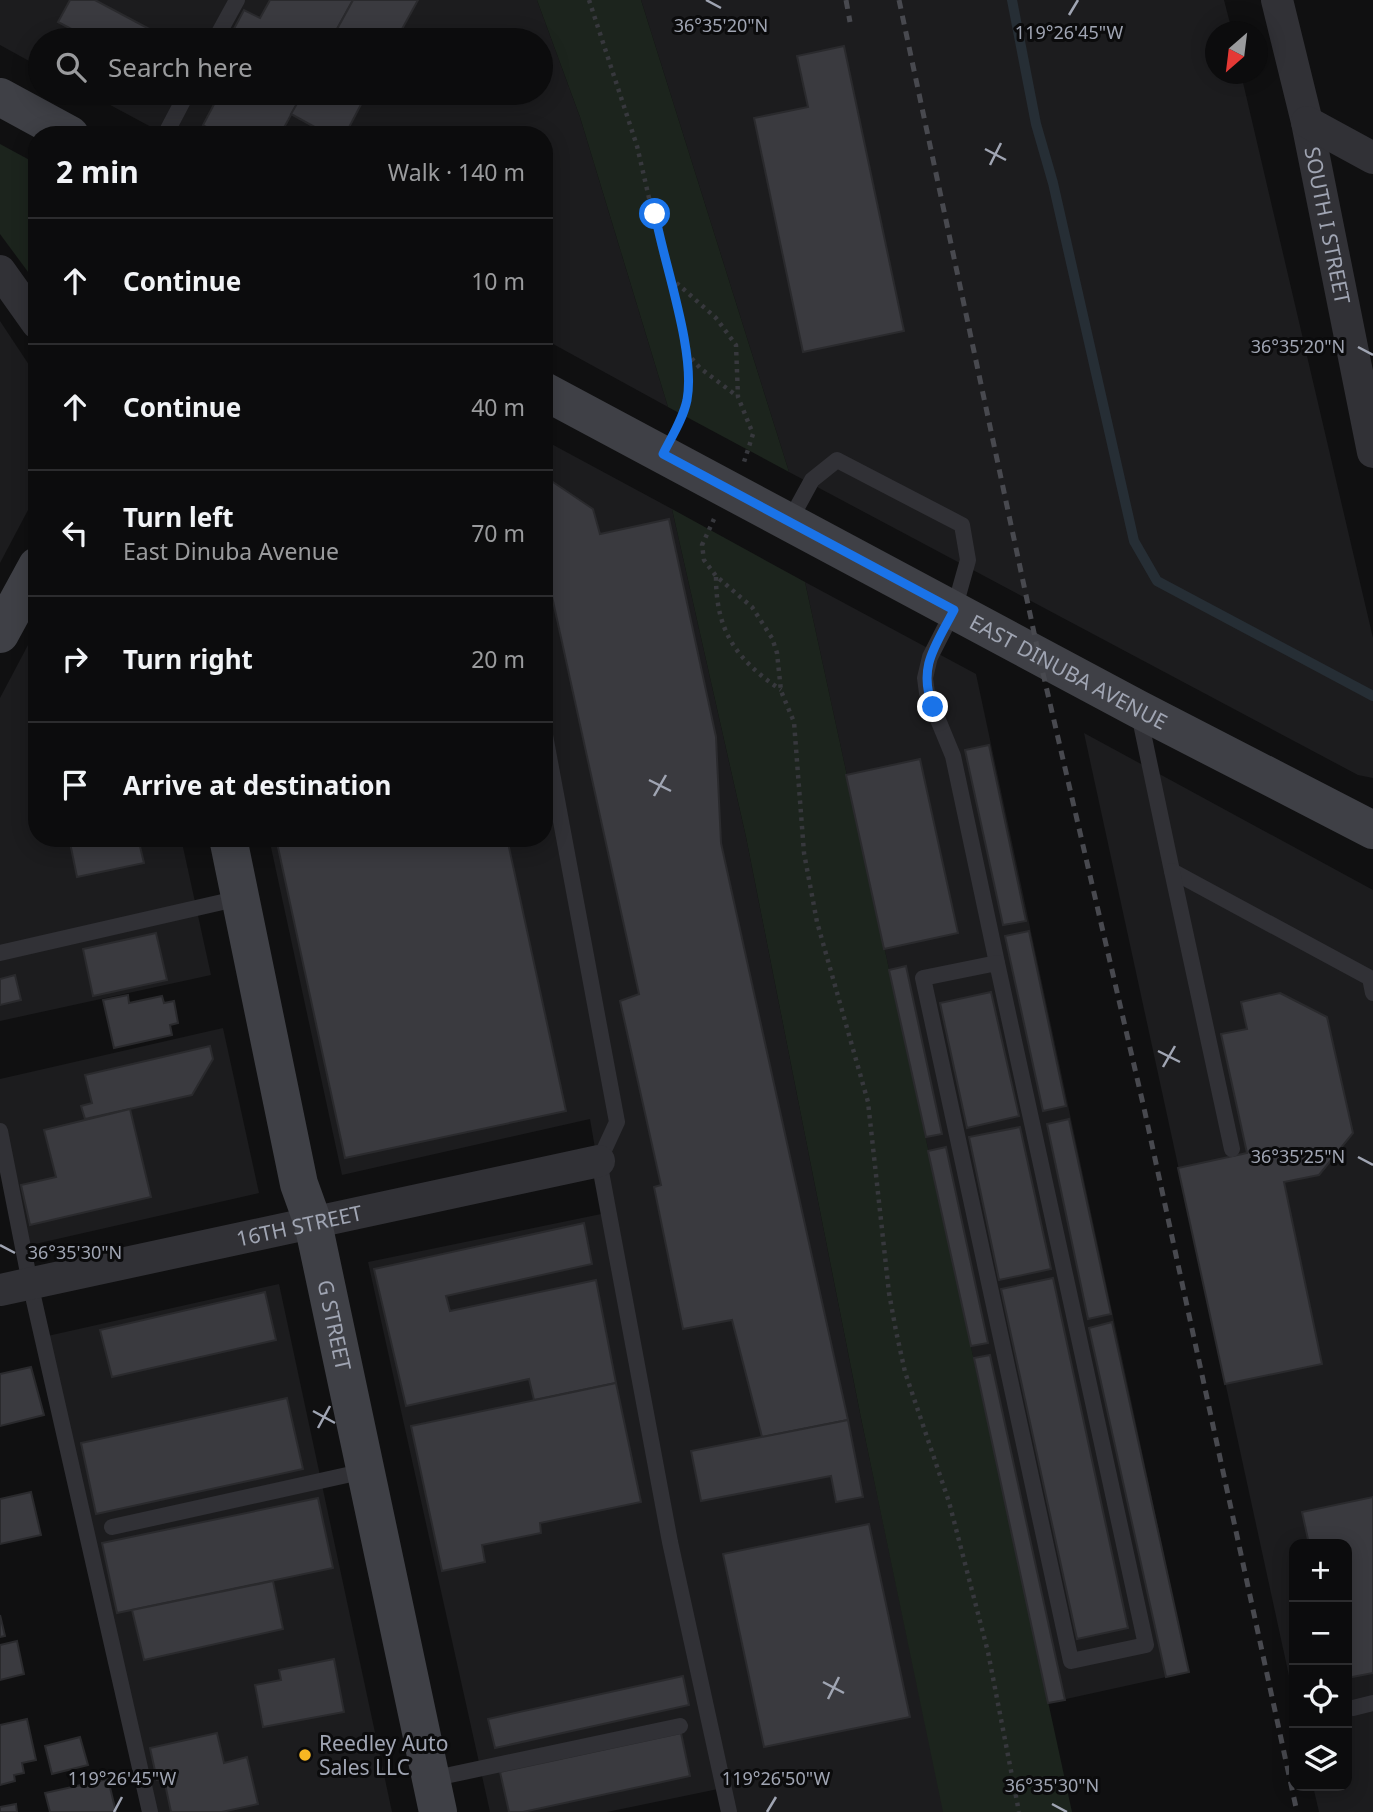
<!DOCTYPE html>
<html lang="en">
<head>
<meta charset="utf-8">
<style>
	:root { --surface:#0c0c0d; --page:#1a1a1b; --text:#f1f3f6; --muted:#9a9b9d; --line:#2c2c2e }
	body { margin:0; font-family:"Noto Sans",sans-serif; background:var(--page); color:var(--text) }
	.controls { position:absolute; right:21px; bottom:21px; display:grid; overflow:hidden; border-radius:14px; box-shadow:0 4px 18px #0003 }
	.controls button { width:63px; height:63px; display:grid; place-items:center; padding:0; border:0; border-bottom:2px solid var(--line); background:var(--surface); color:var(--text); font:35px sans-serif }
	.compass { position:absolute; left:1205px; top:21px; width:63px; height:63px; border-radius:50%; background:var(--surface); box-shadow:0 4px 18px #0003; rotate:208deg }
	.stop { position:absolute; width:21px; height:21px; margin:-16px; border:5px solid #1a73e8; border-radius:50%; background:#fff }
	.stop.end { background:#1a73e8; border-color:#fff; box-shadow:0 2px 7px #0008 }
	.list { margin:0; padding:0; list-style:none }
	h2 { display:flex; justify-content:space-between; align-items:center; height:91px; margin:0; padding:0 28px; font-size:30px }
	h2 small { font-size:23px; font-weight:400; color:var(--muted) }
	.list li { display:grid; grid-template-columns:46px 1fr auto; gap:21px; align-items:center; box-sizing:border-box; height:126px; padding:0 28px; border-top:2px solid var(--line) }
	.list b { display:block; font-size:26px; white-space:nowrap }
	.list p { margin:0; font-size:23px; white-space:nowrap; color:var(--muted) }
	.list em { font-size:23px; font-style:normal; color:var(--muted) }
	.icon { flex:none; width:38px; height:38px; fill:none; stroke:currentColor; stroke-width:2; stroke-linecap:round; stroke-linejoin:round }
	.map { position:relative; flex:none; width:1373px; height:1812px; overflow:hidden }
	.search { position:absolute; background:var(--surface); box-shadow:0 4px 18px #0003; left:28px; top:28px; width:525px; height:77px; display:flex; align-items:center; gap:18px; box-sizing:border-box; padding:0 24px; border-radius:38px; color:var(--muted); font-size:26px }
	.panel { position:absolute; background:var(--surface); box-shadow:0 4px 18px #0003; left:28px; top:126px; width:525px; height:721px; border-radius:28px }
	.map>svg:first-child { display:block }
	.built { fill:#1c1c1e }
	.green { fill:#1c241d }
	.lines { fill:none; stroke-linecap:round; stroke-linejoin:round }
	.stream { stroke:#262e35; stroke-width:10 }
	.building { fill:#3a3a3f; stroke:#2a2a2d; stroke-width:2 }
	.path { stroke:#37383d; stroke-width:4.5; stroke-dasharray:3.5 5; stroke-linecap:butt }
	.lane { stroke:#313136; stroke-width:16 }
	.street { stroke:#313136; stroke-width:32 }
	.secondary { stroke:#3f4046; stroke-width:38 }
	.rail { stroke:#48494f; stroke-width:5; stroke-dasharray:9 7; stroke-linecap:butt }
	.route { stroke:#1a73e8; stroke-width:9 }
	.ticks { fill:none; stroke:#a0a5b3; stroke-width:2.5 }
	.poi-dot { fill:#f7b722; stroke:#0b0b0c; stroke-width:2.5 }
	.labels { text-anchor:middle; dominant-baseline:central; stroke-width:6; stroke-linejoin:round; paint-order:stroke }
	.street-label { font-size:21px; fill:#a0a5b3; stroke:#0b0b0c }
	.poi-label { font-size:21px; fill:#a0a5b3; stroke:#0b0b0c; text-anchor:start }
	.ticks-label { font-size:18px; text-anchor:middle; fill:#a0a5b3; stroke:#0b0b0c; stroke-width:6; stroke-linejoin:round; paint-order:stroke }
</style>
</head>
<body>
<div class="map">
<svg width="1373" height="1812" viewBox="0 0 1373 1812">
	<rect width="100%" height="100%" fill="#101011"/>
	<!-- built -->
	<g class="built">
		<polygon points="0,0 537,0 580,117 668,407 544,339 544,135 166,135 88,93 541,93 541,40 40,40 40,67 0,45"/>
		<polygon points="641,0 1224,0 1232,31 1216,32 1216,74 1241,74 1373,638 1373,778 1358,775 789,472"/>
		<polygon points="0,321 37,377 37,493 0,563"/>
		<polygon points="544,440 672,509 746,837 861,1418 944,1812 729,1812 723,1788 607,1812 490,1812 368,1262 606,1213 590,1119 342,1175 269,838 544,838"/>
		<polygon points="805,582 976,674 1189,1672 1048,1703"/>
		<polygon points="37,628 37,838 181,838 211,975 0,1021 0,698"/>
		<polygon points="1084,733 1373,890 1373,1812 1319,1812 1313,1786 1347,1786 1347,1544 1294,1544 1294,1699"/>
		<polygon points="223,1028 259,1193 22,1247 0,1131 0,1079"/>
		<polygon points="279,1284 392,1812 150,1812 43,1337"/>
	</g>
	<!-- green -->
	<g class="green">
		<polygon points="537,0 641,0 789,472 668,407 580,117"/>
		<polygon points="0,144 37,164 37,284 0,234"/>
		<polygon points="672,509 805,582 1072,1812 943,1812 861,1418 746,837"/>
	</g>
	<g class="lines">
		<!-- stream -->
		<polyline class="stream" points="1012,0 1036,124 1053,183 1134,541 1157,581 1373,696"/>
	</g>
	<!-- building -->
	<g class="building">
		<polygon points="70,0 95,0 170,40 92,40 58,22"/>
		<polygon points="270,0 353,0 331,40 228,40 244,10 260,18"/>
		<polygon points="353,0 418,0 396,40 331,40"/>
		<polygon points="844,46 904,331 803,352 754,118 808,107 797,56"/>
		<polygon points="220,93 303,93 280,135 220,135 203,125"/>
		<polygon points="303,93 367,93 345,135 329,135 291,114"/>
		<polygon points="544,476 593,509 600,534 669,519 716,737 721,843 848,1420 762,1437 732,1320 683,1329 654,1187 661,1185 620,1001 639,994 544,560"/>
		<polygon points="989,745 1026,921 1003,925 965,750"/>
		<polygon points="920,759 958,933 884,949 846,775"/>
		<polygon points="69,838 138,838 144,863 77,877"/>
		<polygon points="276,838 507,838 566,1111 345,1158"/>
		<polygon points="1029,931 1066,1106 1043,1111 1005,936"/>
		<polygon points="156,933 167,980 93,996 83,949"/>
		<polygon points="906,966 942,1134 926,1137 889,970"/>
		<polygon points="15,975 21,1000 0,1005 0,979"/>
		<polygon points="991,992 1019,1116 967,1128 940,1003"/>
		<polygon points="1280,993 1327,1017 1353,1133 1319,1175 1284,1182 1322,1364 1225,1384 1178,1168 1247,1153 1221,1034 1247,1029 1241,1002"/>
		<polygon points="128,995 129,1003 162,996 164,1003 174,1001 178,1023 170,1025 172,1035 114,1048 103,1000"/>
		<polygon points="210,1046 213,1059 192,1095 85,1119 81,1106 92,1103 85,1075"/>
		<polygon points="130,1109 151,1197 30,1225 21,1185 56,1177 44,1130"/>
		<polygon points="1069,1119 1111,1314 1088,1319 1047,1124"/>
		<polygon points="1020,1127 1051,1269 999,1280 969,1137"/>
		<polygon points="946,1147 988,1343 971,1346 928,1151"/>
		<polygon points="584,1223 592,1264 446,1296 450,1311 596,1280 616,1383 534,1400 529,1379 406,1406 374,1269"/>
		<polygon points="1053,1278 1128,1628 1077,1639 1001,1289"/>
		<polygon points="265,1292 276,1340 112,1377 100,1330"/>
		<polygon points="1112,1322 1189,1672 1166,1677 1089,1328"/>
		<polygon points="990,1355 1065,1700 1048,1703 974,1358"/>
		<polygon points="31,1367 44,1415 0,1426 0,1374"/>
		<polygon points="616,1383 641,1502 540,1523 541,1533 482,1545 485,1562 442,1571 411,1426"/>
		<polygon points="287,1398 303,1469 96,1514 81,1443"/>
		<polygon points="848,1420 863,1497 836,1502 831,1476 701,1501 691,1451"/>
		<polygon points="31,1492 41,1535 0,1544 0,1499"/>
		<polygon points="1373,1497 1373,1673 1347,1678 1347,1544 1309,1544 1302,1512"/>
		<polygon points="318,1498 333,1568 117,1613 102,1543"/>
		<polygon points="869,1524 910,1717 764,1747 723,1554"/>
		<polygon points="273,1581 283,1629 144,1660 132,1610"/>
		<polygon points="0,1615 5,1636 0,1637"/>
		<polygon points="17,1641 24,1674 0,1680 0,1645"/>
		<polygon points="334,1659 344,1712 263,1727 255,1685 281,1680 279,1670"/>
		<polygon points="683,1676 689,1705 495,1748 488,1719"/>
		<polygon points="27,1719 36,1760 22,1763 24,1773 14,1775 15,1781 0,1785 0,1725"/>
		<polygon points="217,1733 224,1763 247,1757 258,1804 222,1812 171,1812 164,1779 157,1780 150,1748"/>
		<polygon points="681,1733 690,1776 523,1812 509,1812 500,1772"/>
		<polygon points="80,1737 88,1765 52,1774 45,1746"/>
		<polygon points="108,1779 116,1812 50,1812 45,1793"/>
		<polygon points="16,1804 17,1812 0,1812 0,1807"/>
	</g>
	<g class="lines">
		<!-- path -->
		<g class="path">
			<polyline points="589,0 637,146 662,254 671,278 716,318 736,345 738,397 753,434 744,462"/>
			<path d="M671,279C678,325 701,380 678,424"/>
			<polyline points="686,352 700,368 737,396"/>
			<polyline points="714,519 702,545 704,560 716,576 752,607 772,638 777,653 781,691 794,722 804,853 817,922 868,1102 889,1293 896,1331 905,1372 949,1502 988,1652 1019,1812"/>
			<path d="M716,577C716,632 737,660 781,690"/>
		</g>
		<!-- lane -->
		<g class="lane">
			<polyline points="215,40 237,0"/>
			<polyline points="165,135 187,93"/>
			<polyline points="789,522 812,480 837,460 962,525 968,560 954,610 930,657 925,678 927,693 953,756 997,963"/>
			<polyline points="1139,714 1172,871 1370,978 1373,993"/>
			<polyline points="544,730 617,1122 599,1161 670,1542 729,1812"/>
			<polyline points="1172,871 1232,1149"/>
			<polyline points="0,953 240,898"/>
			<polygon points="997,963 1146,1645 1071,1661 923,978"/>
			<polyline points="0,1131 30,1283 150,1812"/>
			<polyline points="112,1527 365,1471"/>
			<polyline points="1353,1708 1373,1703"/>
			<polyline points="431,1779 680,1726"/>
		</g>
		<!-- street -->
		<g class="street">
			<path id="s1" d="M1277,0L1307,122L1373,452"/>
			<polyline points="1307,122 1373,158"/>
			<polyline points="0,271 37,323"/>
			<path id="s2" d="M0,1290L599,1161"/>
		</g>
		<!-- secondary -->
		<g class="secondary">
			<polyline points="0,97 70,135"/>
			<path id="s3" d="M544,391L1138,709L1373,830"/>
			<polyline points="0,634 37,566"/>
			<path id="s4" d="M228,838L299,1184L313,1223L438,1812"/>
		</g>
		<!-- rail -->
		<g class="rail">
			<polyline points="846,0 850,22"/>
			<polyline points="899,0 1039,656 1144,1108 1297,1812"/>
		</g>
	</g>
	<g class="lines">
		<!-- route -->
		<path class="route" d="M655,214C664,264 696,352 687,400C683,419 672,436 663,454L954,610C936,645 917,667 933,707"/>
	</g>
	<!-- ticks -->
	<path class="ticks" d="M706,0L721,8M1069,15L1078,0M985,149L1006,160M990,165L1001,143M1358,347L1373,355M649,780L671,791M654,796L666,775M1158,1051L1180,1062M1163,1067L1175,1046M1358,1157L1373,1165M0,1245L15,1253M313,1411L335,1423M318,1428L330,1406M823,1682L844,1693M828,1699L839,1677M1052,1804L1067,1812M114,1812L122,1797M767,1812L776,1797"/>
	<!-- markers -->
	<circle class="poi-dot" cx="305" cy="1755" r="7"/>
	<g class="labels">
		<!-- street labels -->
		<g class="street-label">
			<text stroke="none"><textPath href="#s1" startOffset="231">SOUTH I STREET</textPath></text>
			<text stroke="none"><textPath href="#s3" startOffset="595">EAST DINUBA AVENUE</textPath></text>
			<text stroke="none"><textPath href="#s2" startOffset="306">16TH STREET</textPath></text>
			<text stroke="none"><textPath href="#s4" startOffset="499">G STREET</textPath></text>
		</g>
		<!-- poi labels -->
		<g class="poi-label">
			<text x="319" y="1743">Reedley Auto<tspan x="319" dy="24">Sales LLC</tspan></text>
		</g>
	</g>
	<g class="ticks-label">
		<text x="721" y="32">36°35'20"N</text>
		<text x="1069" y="39">119°26'45"W</text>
		<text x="1298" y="353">36°35'20"N</text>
		<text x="1298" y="1163">36°35'25"N</text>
		<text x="75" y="1259">36°35'30"N</text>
		<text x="122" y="1785">119°26'45"W</text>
		<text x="776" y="1785">119°26'50"W</text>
		<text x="1052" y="1792">36°35'30"N</text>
	</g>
</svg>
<div class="controls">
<button>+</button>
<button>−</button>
<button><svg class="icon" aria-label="locate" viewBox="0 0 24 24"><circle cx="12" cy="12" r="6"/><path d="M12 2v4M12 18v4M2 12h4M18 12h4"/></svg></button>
<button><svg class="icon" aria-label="layers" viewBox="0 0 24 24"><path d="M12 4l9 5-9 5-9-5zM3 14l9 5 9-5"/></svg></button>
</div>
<svg class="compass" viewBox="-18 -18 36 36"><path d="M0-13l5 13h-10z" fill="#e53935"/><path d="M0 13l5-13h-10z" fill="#9a9b9d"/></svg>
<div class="stop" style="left:655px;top:214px"></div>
<div class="stop end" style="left:933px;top:707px"></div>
<div class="search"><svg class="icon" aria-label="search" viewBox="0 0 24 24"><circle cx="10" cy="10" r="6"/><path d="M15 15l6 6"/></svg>Search here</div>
<section class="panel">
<h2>2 min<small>Walk · 140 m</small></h2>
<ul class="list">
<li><svg class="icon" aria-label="ahead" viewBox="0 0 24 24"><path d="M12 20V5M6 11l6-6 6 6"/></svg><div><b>Continue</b></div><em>10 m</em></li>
<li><svg class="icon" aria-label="ahead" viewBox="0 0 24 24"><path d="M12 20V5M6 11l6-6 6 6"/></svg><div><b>Continue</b></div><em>40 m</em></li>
<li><svg class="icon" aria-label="left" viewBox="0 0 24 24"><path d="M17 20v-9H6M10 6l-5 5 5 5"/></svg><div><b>Turn left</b><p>East Dinuba Avenue</p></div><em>70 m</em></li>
<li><svg class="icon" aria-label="right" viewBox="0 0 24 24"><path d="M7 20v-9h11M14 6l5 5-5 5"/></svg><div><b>Turn right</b></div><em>20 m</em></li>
<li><svg class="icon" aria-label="arrive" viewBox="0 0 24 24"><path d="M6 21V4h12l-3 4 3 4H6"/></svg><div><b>Arrive at destination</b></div></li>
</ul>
</section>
</div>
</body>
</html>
